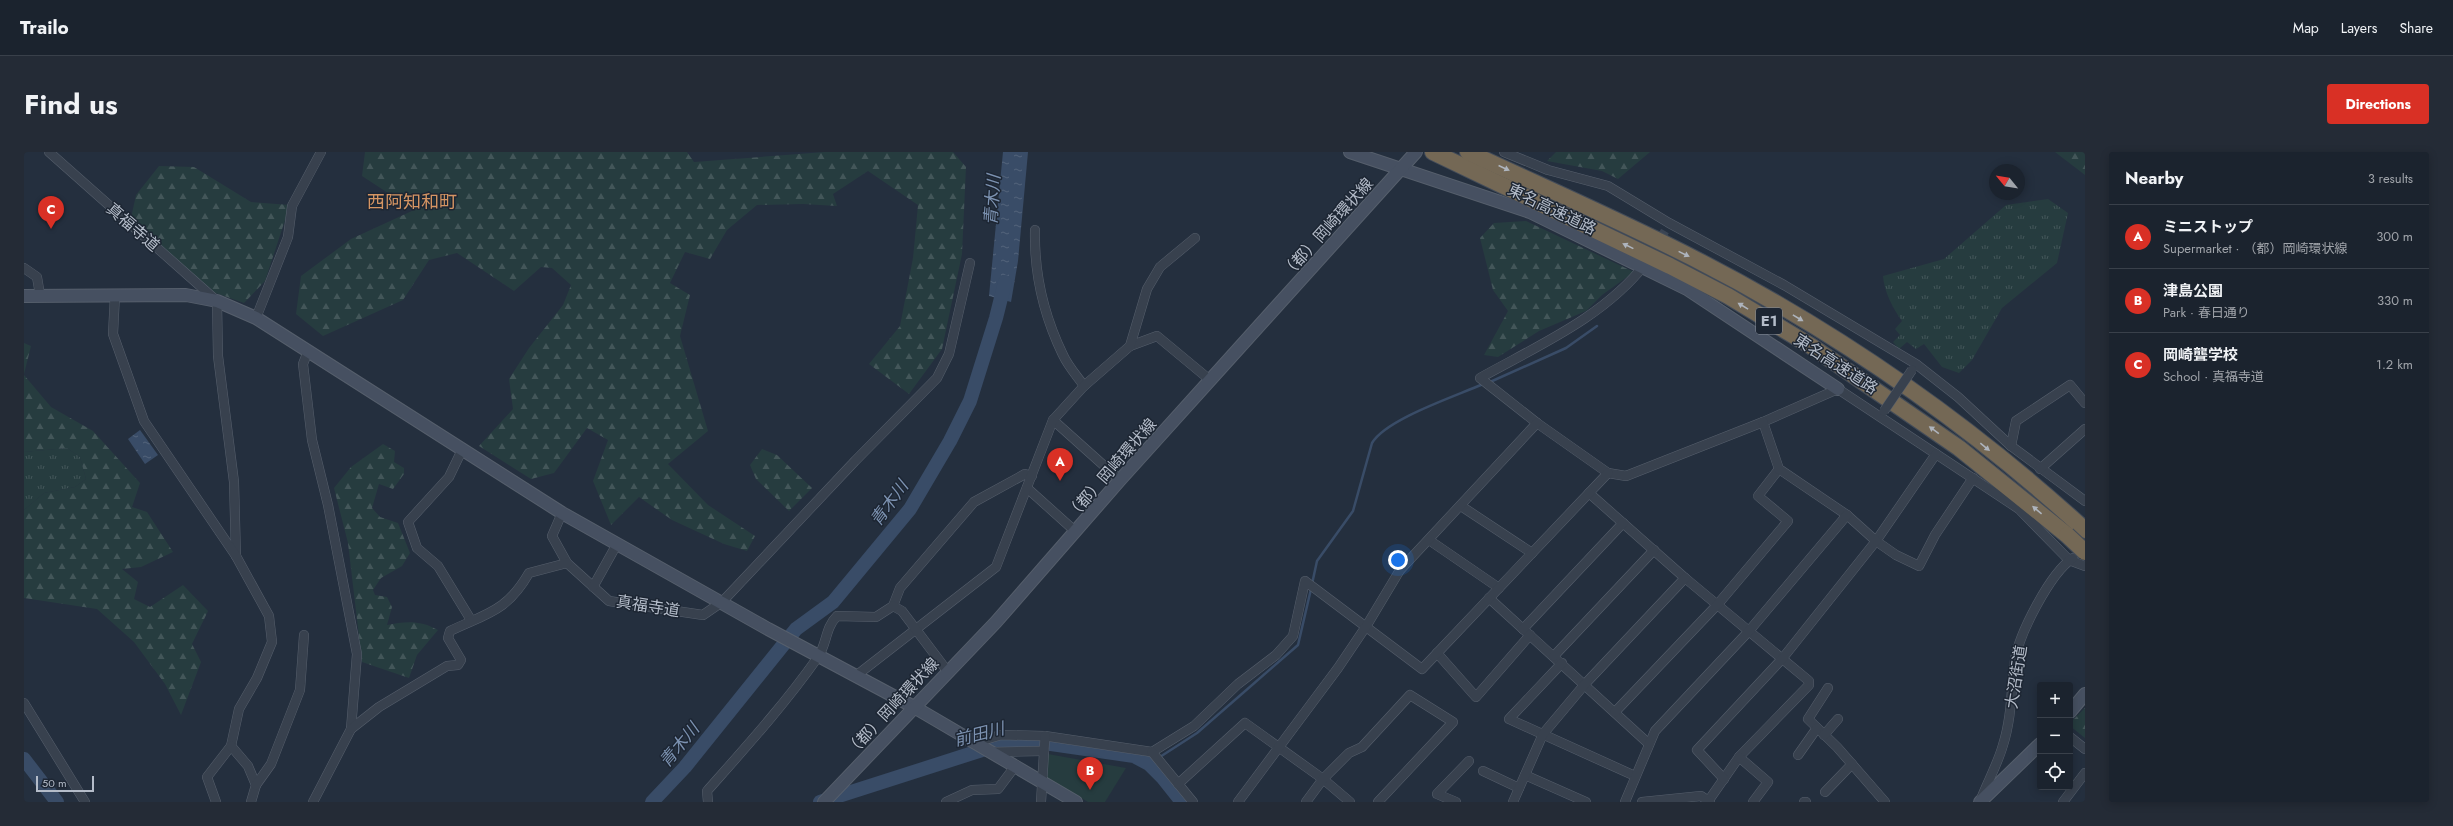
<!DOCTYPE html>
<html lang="en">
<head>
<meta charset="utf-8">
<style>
	:root { --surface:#1b232e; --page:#242b36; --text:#f1f3f6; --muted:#a0a4aa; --line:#39404a; --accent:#d93025 }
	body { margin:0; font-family:Jost,"Noto Sans JP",sans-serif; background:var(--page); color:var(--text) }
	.controls { position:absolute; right:12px; bottom:12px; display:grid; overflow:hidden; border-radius:4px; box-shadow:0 2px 10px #0003 }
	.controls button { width:36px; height:36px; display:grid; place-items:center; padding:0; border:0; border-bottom:1px solid var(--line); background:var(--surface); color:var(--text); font:20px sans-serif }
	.compass { position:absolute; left:1965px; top:12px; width:36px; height:36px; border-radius:50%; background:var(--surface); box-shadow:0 2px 10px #0003; rotate:300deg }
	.scale { position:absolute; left:12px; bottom:10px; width:58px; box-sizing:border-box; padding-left:4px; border:2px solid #b4bcc9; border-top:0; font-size:11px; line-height:14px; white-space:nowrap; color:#b4bcc9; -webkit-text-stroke:3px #1d2633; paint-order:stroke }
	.you { position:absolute; left:1374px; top:408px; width:14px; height:14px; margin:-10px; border:3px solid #fff; border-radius:50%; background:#1a73e8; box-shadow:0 0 0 6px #1a73e833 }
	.badge { display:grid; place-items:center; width:26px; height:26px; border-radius:50%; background:var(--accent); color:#fff; font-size:13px; font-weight:700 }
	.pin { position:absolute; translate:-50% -33px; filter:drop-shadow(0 1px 2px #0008) }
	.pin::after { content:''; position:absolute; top:21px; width:14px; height:12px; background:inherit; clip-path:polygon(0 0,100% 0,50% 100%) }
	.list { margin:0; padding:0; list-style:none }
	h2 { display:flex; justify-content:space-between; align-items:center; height:52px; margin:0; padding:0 16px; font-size:17px }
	h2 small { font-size:13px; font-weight:400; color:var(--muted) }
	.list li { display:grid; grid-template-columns:26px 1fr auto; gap:12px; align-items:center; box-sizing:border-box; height:64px; padding:0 16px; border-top:1px solid var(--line) }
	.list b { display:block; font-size:15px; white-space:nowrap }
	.list p { margin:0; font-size:13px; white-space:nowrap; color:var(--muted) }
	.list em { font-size:13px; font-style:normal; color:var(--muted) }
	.icon { flex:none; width:22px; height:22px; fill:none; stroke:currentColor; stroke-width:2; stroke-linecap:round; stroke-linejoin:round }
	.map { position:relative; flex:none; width:2061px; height:650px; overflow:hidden; border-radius:4px }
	header { display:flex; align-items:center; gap:24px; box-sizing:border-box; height:56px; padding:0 20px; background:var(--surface); border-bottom:1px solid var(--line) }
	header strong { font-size:19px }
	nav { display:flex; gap:22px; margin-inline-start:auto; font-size:14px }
	.intro { display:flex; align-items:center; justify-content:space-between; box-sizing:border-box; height:96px; padding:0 24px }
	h1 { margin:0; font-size:28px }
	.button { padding:10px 18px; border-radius:4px; background:var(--accent); color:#fff; font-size:14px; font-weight:700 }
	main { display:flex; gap:24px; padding:0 24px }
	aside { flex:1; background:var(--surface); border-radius:4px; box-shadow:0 2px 10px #0003 }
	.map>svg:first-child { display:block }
	.grass { fill:url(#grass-tufts) }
	.forest { fill:url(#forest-firs) }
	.green { fill:#263c3f }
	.water { fill:url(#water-ripples) }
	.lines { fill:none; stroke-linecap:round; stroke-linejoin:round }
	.stream { stroke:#394c67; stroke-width:2.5 }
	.river { stroke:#394c67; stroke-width:14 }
	.street-tunnel { stroke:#3a4453; stroke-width:9; stroke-dasharray:9 4.5; stroke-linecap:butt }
	.street-casing { stroke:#565f6c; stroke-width:10 }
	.secondary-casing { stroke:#565f6c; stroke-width:14 }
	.highway-casing { stroke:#434c59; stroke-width:18 }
	.street { stroke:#38414e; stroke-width:9 }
	.secondary { stroke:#465061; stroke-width:12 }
	.highway { stroke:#746855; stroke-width:16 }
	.street-bridge-casing { stroke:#565f6c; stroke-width:10; stroke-linecap:butt }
	.highway-bridge-casing { stroke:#434c59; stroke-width:18; stroke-linecap:butt }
	.street-bridge { stroke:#38414e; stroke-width:9 }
	.highway-bridge { stroke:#746855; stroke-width:16 }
	.oneway { fill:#aeb4bd }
	.labels { text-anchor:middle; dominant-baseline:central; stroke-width:3; stroke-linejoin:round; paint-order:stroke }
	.shield { fill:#1d2633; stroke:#878f9c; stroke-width:1 }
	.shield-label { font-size:15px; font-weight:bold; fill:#b4bcc9 }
	.street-label { font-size:16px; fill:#b4bcc9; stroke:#1d2633 }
	.water-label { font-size:17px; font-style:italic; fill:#7c92b1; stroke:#1d2633 }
	.quarter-label { font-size:18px; fill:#d59563; stroke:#1d2633 }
</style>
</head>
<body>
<header>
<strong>Trailo</strong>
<nav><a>Map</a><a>Layers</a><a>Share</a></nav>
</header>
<div class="intro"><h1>Find us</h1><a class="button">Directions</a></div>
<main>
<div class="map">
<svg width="2061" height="650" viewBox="0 0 2061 650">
	<defs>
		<pattern id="grass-tufts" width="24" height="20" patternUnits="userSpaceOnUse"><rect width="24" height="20" fill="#263c3f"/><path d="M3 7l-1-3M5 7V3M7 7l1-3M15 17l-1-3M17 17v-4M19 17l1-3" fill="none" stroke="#435659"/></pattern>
		<pattern id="forest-firs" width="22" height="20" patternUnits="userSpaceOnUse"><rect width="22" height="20" fill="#263c3f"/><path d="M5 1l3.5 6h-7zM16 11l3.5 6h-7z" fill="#435659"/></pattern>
		<pattern id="water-ripples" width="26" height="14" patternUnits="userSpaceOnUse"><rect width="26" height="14" fill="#394c67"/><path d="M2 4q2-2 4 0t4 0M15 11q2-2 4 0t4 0" fill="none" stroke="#53647b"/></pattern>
	</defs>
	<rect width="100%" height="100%" fill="#242f3e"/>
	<!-- grass -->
	<g class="grass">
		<path d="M2024,47L2044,61L2033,111L1978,156L1948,208L1935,221L1918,215L1900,192L1892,197L1883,190L1875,197L1869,190L1876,183L1871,177L1878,169C1869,157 1860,139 1859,124L1920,107L1982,53Z"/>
		<polygon points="43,296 56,305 62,327 51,335 20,341 0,358 0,300"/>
	</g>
	<!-- forest -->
	<g class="forest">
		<polygon points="341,0 663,0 670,10 801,0 929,0 942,15 938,102 918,197 885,242 845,212 876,174 889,106 894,53 844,19 809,42 813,54 779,52 733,53 703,78 686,107 661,100 646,131 666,143 656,184 684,279 644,312 684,353 731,384 723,399 700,392 648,368 615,345 587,373 569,329 584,288 563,276 530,321 507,327 455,294 489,257 485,227 505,196 539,153 547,133 528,116 517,115 490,139 433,101 405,108 379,148 299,184 272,162 277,124 327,87 390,58 338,24"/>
		<polygon points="1532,0 1626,0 1594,27 1578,19 1523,9"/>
		<polygon points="2031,0 2061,0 2061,23"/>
		<polygon points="135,14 170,15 227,50 266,53 241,129 220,151 189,140 107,66 112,43"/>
		<polygon points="1502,69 1610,120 1578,143 1562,159 1515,179 1474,205 1460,203 1484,159 1469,138 1456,86 1470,71"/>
		<polygon points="0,191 7,194 0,222"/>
		<polygon points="0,223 27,255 69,279 116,331 108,355 123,360 149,400 117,415 98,417 114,430 110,447 126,455 159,433 184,459 168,492 177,510 157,563 141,532 110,490 73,457 0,446 0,358 20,341 51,335 62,327 56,305 43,296 0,300"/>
		<path d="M359,292L371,299L370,310L380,316V322L369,337L355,332L348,356L356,365L374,371L386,401L378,414L357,426L349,438L351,443L363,445L368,455L363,473C381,469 397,468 414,478L393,503L385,526L338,510L324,391L310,336L327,315Z"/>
		<polygon points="738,297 753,303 788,336 765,359 732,327 726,313"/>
		<polygon points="2061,556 2061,586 2046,574 2046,571"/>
	</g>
	<!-- green -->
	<polygon class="green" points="1024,602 1102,616 1081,650 1064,650 1023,626"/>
	<!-- water -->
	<g class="water">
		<polygon points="979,0 1004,0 994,109 987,150 965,144"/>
		<polygon points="116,278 134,303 121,312 104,287"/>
	</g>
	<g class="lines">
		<!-- stream -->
		<g class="stream">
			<polyline points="1466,230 1542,196 1573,174"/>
			<path d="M1288,432L1293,409L1329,359L1348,291C1362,267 1432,244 1459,232"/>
			<polyline points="1125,612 1173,581 1274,493 1287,437"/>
		</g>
		<!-- river -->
		<g class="river">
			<polyline points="0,607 33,650"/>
			<polyline points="628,650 661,615 772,477 809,450 886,357 926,289 946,249 972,166 981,130"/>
			<polyline points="796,650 980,591 1027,592 1110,604 1125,612 1138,625 1158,650"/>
		</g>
		<!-- street-tunnel -->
		<polyline class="street-tunnel" points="1623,108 1641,79"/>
		<defs>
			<g id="street">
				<polyline points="25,0 193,149 194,204 210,330 212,404"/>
				<polyline points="1480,0 1524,18 1584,34 1645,71 1760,133 1892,212 1934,245 1987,294 2061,349"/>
				<path d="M1011,78C1010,121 1020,164 1039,203C1044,214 1053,224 1060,234"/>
				<path d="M1622,111C1580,165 1515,193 1456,226L1513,271L1584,321L1602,324L1739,270L1814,237L1995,357L2045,408L2061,414"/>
				<polyline points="0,116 13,125 16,143"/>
				<polyline points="91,143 89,182 120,269 212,404 245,464 248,490 233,526 215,557 207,594 183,625 192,650"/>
				<polyline points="232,166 264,85 268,54 297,0"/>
				<polyline points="1106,194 1133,184 1186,228"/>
				<polyline points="284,199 279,212 288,288 304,353 333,502 327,577 289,650"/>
				<polyline points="1029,268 1096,328"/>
				<polyline points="1987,294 1992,269 2046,233 2061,251"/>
				<polyline points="438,298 425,325 384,370 393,396 414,414 447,468"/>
				<polyline points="1912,302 1852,389 1872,403 1895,414 1911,383 1949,326"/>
				<polyline points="2016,317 2061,277"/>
				<polyline points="1003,336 1052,380"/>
				<polyline points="1565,341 1661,426 1785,529 1785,533 1715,605 1685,648"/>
				<polyline points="1437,354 1508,401"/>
				<polyline points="538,361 528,384 543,411 585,449 679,463 698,450 831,309 913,226 925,202 946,111"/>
				<polyline points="1405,388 1475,436"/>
				<polyline points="569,435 593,392"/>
				<polyline points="1465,446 1625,592"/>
				<polyline points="869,454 876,436 950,350 1001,322 1008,324"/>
				<polyline points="1499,477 1599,371"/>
				<polyline points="1413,501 1452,545 1506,483"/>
				<polyline points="1530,504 1630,398"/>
				<polyline points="1538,511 1485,567 1611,624"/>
				<polyline points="833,523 972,415 1029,268 1060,234 1106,194 1123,137 1136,115 1171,86"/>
				<polyline points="1804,536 1784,567 1813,595 1861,650"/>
				<polyline points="0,551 61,650"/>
				<polyline points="1591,560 1694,452 1764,369 1734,344 1755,317"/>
				<path d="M327,577L355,555L423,514L434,513L437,508L424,486L426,479C464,461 483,459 505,421L543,411"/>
				<polyline points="1800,583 1814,567"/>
				<polyline points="2046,585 2061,597"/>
				<polyline points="953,590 977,583 1021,584 1128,600 1170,574 1214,532 1252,503 1269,484 1281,429 1398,517 1584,321"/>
				<polyline points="207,594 224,614 232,633 227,650"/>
				<polyline points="969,600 1020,599"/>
				<polyline points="1128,600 1169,650"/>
				<polyline points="1774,603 1793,576"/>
				<polyline points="1715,605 1744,630 1729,650"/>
				<polyline points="1459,619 1495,636"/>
				<polyline points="1501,623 1562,650"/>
				<polyline points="1700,627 1673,598 1758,507 1852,389 1823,363 1755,317 1739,270"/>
				<polyline points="1154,632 1221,571 1299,627 1326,650"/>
				<polyline points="232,633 247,612 276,538 280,483"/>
				<polyline points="1801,640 1828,612"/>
				<path d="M1957,647C1964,629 1974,611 1979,593C1988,565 1987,537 1991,508C1995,482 2026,421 2049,406"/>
				<path d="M684,650L683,639C721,596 761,552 794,505C803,492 801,476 813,464L852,465L869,454L878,459L924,520"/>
				<polyline points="922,650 948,638 974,637 992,613"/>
				<polyline points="1017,650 1021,584"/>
				<polyline points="1214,650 1314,516 1343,473 1376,418 1513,271"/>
				<polyline points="1282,650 1299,627 1325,601 1338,595 1386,543 1429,570 1354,650"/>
				<polyline points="1432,650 1413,642 1445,609"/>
				<polyline points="1489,650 1519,582 1561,532 1661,426"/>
				<polyline points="1601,650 1631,579 1725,479 1823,363"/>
				<polyline points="1618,650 1677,644 1686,650"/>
				<polyline points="1780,650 1782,650"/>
				<polyline points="2039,650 2061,621"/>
			</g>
			<g id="secondary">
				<polyline points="1326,0 1506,60 1663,137 1814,237"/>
				<polyline points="0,144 162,143 193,149 232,166 538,361 744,477 890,555 1052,650"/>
				<polyline points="2046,560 2061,542"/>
				<polyline points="800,650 972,470 1096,328 1392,0"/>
				<polyline points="1956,650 2016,592"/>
			</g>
			<g id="highway">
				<polyline points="1409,0 1646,114 1704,144 1787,194 1935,296 2043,383"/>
				<path d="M1444,0C1519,35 1595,68 1669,106C1810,178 1944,271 2061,378"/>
			</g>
		</defs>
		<!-- street casing -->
		<use href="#street" class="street-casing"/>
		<!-- secondary casing -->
		<use href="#secondary" class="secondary-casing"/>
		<!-- highway casing -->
		<use href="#highway" class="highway-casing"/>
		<!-- street -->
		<use href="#street" class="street"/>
		<!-- secondary -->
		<use href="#secondary" class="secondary"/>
		<!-- highway -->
		<use href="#highway" class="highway"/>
		<defs>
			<polyline id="street-bridge" points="1860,259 1888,218"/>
			<polyline id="highway-bridge" points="2043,383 2061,400"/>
		</defs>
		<!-- street-bridge casing -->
		<use href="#street-bridge" class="street-bridge-casing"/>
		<!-- highway-bridge casing -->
		<use href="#highway-bridge" class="highway-bridge-casing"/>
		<!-- street-bridge -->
		<use href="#street-bridge" class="street-bridge"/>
		<!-- highway-bridge -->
		<use href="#highway-bridge" class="highway-bridge"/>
	</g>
	<!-- one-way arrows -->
	<defs><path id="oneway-solid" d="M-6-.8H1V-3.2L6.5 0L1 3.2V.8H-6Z"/></defs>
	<g class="oneway">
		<use href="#oneway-solid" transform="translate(1480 16) rotate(25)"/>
		<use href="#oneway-solid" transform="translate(1604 94) rotate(-154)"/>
		<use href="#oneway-solid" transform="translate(1660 102) rotate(26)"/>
		<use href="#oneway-solid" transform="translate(1719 154) rotate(-149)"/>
		<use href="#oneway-solid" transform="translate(1774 166) rotate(31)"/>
		<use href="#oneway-solid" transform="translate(1910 278) rotate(-144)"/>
		<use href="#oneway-solid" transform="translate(1961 295) rotate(39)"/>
		<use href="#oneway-solid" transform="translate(2013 358) rotate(-140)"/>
	</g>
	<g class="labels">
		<!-- shield labels -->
		<rect class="shield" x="1732" y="156" width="26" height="26" rx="3"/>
		<g class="shield-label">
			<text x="1745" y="169">E1</text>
		</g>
		<!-- street labels -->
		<g class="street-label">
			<text transform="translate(1528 57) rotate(26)">東名高速道路</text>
			<text transform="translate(109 75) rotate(41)">真福寺道</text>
			<text transform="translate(1303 76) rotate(-48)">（都）岡崎環状線</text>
			<text transform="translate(1812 212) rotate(33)">東名高速道路</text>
			<text transform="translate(1087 317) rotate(-49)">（都）岡崎環状線</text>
			<text transform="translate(624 454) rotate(9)">真福寺道</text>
			<text transform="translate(1992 525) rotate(-81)">大沼街道</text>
			<text transform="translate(868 555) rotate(-47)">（都）岡崎環状線</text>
		</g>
		<!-- water labels -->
		<g class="water-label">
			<text transform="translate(968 48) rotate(-86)">青木川</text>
			<text transform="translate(865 351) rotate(-54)">青木川</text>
			<text transform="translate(955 582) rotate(-14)">前田川</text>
			<text transform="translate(655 593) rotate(-50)">青木川</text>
		</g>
		<!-- quarter labels -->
		<g class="quarter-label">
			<text x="388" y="50">西阿知和町</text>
		</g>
	</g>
</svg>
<div class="controls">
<button>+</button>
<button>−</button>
<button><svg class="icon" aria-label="locate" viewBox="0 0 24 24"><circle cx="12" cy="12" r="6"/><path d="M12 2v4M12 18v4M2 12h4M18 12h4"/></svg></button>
</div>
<svg class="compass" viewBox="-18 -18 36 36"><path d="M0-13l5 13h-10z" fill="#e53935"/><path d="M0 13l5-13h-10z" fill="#a0a4aa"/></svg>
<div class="scale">50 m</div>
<div class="you"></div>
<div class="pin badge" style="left:1036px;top:329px">A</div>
<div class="pin badge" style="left:1066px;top:638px">B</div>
<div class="pin badge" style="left:27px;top:77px">C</div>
</div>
<aside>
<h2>Nearby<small>3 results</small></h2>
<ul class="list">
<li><span class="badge">A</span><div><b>ミニストップ</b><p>Supermarket · （都）岡崎環状線</p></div><em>300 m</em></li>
<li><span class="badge">B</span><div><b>津島公園</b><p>Park · 春日通り</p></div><em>330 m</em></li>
<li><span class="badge">C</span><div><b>岡崎聾学校</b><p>School · 真福寺道</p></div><em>1.2 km</em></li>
</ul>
</aside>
</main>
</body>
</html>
